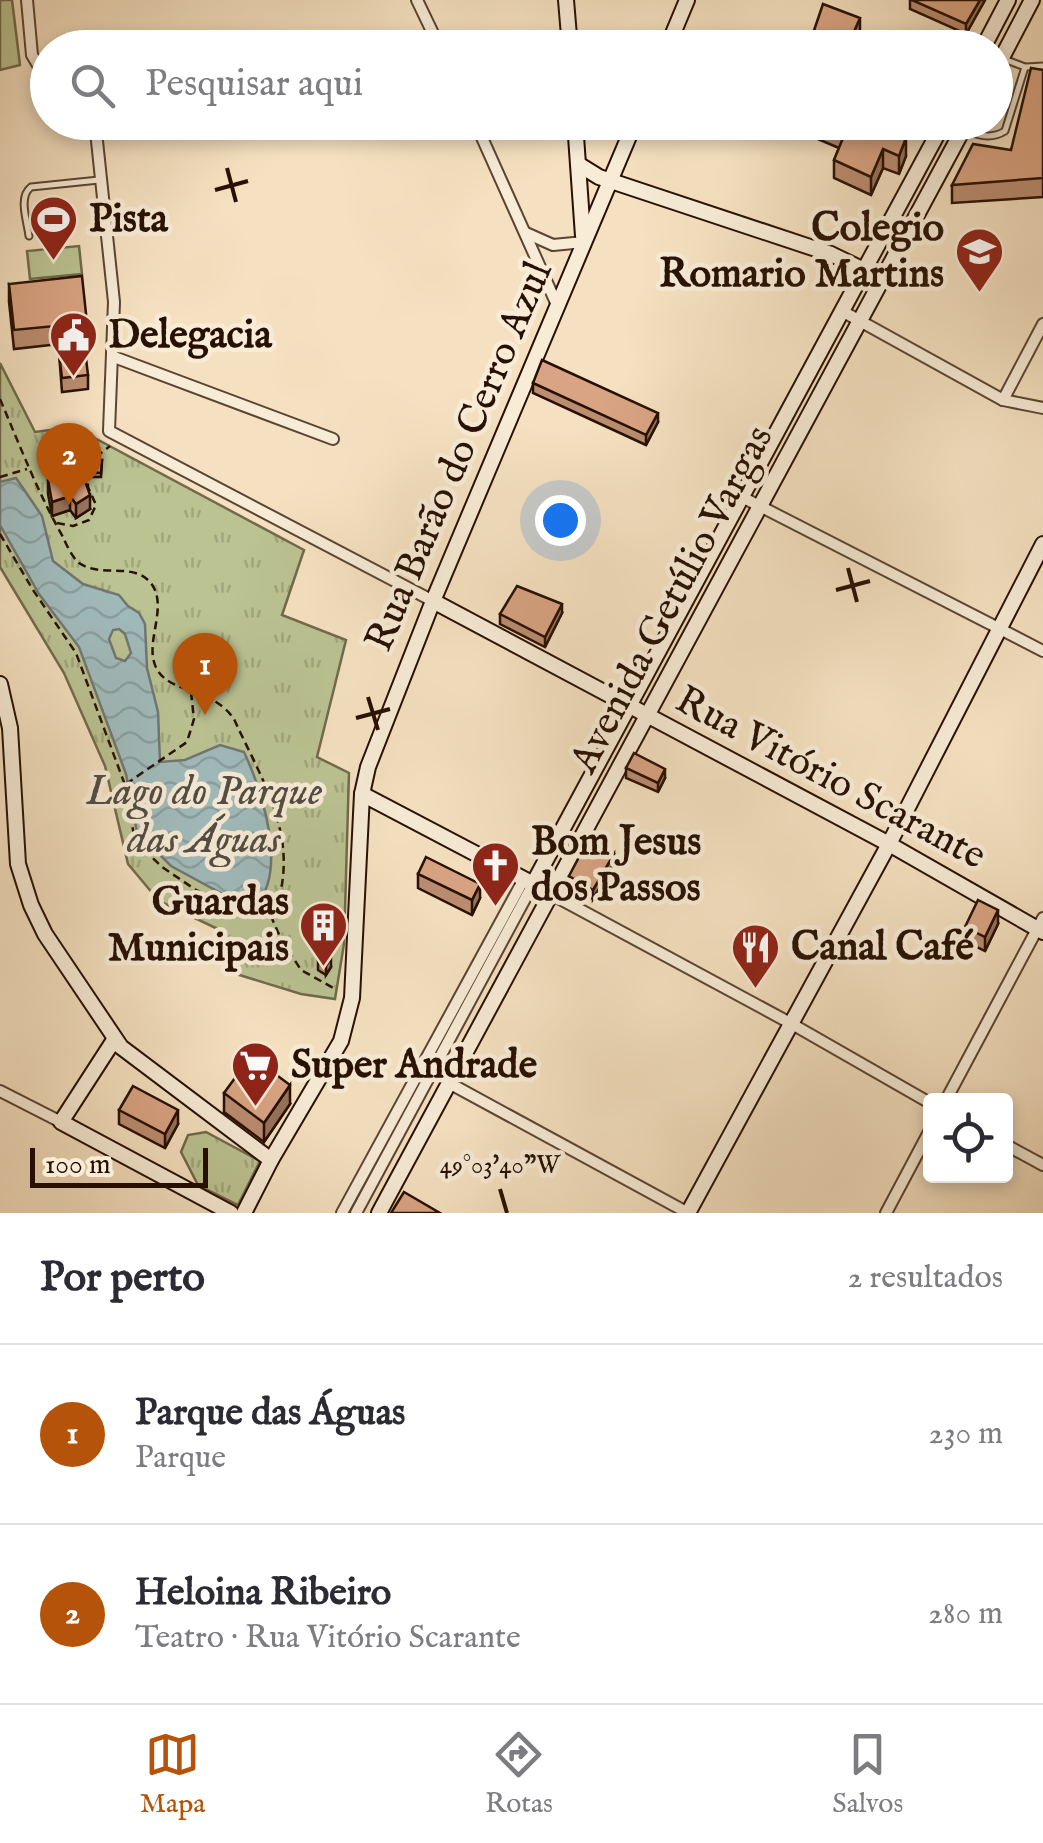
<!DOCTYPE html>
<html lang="pt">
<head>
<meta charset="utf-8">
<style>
	:root { --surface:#fff; --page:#f2f2f3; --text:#2b2b33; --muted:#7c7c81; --line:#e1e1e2; --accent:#b45309 }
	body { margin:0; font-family:"IM FELL English",serif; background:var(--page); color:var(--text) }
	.controls { position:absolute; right:30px; bottom:30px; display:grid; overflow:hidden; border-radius:10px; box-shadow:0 5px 15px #0003 }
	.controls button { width:90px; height:90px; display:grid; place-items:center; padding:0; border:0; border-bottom:2px solid var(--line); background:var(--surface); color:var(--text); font:50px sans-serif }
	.scale { position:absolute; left:30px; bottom:25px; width:178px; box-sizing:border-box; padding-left:10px; border:5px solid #271003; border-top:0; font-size:28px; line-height:35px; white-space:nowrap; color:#271003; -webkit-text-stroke:8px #f8ecd7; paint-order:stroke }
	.you { position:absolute; left:560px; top:520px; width:35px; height:35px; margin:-25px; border:8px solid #fff; border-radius:50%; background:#1a73e8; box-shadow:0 0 0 15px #1a73e833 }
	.badge { display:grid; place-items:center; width:65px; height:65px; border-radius:50%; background:var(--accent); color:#fff; font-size:32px; font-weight:700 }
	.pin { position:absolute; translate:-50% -82px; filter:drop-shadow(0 2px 5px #0008) }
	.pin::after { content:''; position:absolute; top:52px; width:35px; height:30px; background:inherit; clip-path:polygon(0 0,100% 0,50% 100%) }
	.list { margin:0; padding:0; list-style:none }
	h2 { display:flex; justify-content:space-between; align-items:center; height:130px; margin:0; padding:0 40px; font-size:42px }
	h2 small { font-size:32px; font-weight:400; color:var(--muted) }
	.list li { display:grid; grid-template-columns:65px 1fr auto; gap:30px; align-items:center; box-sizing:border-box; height:180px; padding:0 40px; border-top:2px solid var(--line) }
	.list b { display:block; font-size:38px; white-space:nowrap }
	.list p { margin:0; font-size:32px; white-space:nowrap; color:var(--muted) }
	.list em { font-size:32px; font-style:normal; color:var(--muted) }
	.icon { flex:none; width:55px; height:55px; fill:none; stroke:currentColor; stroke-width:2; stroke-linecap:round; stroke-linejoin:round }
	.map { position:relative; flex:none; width:1043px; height:1213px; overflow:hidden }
	.search { position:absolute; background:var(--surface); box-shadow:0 5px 15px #0003; left:30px; right:30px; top:30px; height:110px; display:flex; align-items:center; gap:25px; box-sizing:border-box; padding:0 35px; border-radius:55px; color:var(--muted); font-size:38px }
	.sheet { height:490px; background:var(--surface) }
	nav { display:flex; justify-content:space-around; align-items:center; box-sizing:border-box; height:140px; border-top:2px solid var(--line); background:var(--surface); font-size:28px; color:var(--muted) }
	nav a { display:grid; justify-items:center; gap:5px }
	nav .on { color:var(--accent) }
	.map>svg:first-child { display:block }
	.grass { fill:url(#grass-tufts); stroke:#716a4b; stroke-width:2.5 }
	.pitch { fill:#bbc393; stroke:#716a4b; stroke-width:2.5 }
	.water { fill:url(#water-waves); stroke:#707772; stroke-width:2.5; fill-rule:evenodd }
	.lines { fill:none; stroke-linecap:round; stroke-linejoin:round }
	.lane-casing { stroke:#5a4432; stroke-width:9 }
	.street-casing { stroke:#5a4432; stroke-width:14 }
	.secondary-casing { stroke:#271003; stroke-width:18 }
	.path { stroke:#271003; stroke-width:2.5; stroke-dasharray:8 5; stroke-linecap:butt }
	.lane { stroke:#f8ecd7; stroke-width:5 }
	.street { stroke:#f8ecd7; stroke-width:10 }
	.secondary { stroke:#f8ecd7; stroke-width:14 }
	.wall { fill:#bb8d71; stroke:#271003; stroke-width:2.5 }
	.shaded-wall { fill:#98735c; stroke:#271003; stroke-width:2.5 }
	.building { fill:#d9a483; stroke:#271003; stroke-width:2.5 }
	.ticks { fill:none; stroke:#271003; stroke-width:4 }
	.labels { text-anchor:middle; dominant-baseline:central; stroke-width:9; stroke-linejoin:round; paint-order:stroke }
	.poi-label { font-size:40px; font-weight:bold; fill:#271003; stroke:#f8ecd7; text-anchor:start }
	.street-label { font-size:40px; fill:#271003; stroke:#f8ecd7 }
	.water-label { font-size:42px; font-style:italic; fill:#514c44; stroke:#f8ecd7 }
	.ticks-label { font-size:25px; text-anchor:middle; fill:#271003; stroke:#f8ecd7; stroke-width:9; stroke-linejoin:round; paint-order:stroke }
</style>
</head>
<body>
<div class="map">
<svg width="1043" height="1213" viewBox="0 0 1043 1213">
	<defs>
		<pattern id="grass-tufts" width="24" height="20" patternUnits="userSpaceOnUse" patternTransform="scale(2.5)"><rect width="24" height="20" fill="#bbc393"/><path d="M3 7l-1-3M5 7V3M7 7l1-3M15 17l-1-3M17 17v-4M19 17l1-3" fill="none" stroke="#a1a67d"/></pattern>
		<pattern id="water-waves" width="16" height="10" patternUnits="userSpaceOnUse" patternTransform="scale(2.5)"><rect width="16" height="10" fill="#a0bbbc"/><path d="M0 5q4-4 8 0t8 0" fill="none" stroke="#8aa0a0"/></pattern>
	</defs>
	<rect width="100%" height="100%" fill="#f5e1c1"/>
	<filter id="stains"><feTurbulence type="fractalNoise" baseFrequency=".002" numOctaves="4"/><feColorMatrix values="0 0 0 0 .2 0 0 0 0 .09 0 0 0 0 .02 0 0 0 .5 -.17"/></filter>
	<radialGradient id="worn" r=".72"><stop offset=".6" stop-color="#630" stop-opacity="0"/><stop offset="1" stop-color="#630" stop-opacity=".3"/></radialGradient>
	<!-- grass -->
	<g class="grass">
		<polygon points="0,363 35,432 74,427 304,550 282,615 346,640 317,757 349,773 344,944 335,999 301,994 233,973 222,931 159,901 128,864 105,766 64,673 0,567"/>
		<polygon points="206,1132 260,1161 238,1205 198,1185 181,1152 188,1135"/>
	</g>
	<!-- pitch -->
	<g class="pitch">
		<polygon points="0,0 12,0 20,65 0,70"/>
		<polygon points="79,246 82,274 30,279 27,251"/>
	</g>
	<!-- water -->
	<path class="water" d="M16,478L42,516L53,561L83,584L119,595L128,606L139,613L145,624L147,668L158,712L160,762L185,760L220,745L244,752C262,791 288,870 256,905L230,898L171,866L137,832L126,774L79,647L39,594L0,525V482ZM119,629L125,634L131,653L125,661L116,658L109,639L113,630Z"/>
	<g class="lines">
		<defs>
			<g id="lane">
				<polyline points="1026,67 1043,66"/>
				<path d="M953,122C970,133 987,142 1005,131L1025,67L1004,59"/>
				<path d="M29,236C27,220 18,197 31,187L99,180"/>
			</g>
			<g id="street">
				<polyline points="27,0 32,55 48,82"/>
				<polyline points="417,0 440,48"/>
				<polyline points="95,122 114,302 109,431 433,601"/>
				<polyline points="475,122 557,305"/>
				<polyline points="526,233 553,245 584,242"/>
				<polyline points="842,311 1003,400 1043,408"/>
				<polyline points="114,357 333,439"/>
				<polyline points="1003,400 1043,324"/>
				<polyline points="742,497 1043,651"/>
				<polyline points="551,894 792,1024 930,1103"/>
				<polyline points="449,1083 688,1213"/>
				<polyline points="0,1091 61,1122"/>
				<polyline points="946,1100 1043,918"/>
				<polyline points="1006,1145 1043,1165"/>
				<polyline points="342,1213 524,879"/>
				<polyline points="356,1213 533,884"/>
				<polyline points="886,1213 930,1130"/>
			</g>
			<g id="secondary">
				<polyline points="566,0 570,48"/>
				<polyline points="667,48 687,0"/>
				<polyline points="983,48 1008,0"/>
				<polyline points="996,69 1032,0"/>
				<polyline points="575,122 583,236"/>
				<polyline points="578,164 599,177 831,254 872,274"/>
				<polyline points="433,601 889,844 1043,932"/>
				<polyline points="0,684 10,728 18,864 31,905 45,934 121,1047 271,1160"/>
				<polyline points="362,794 539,887"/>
				<polyline points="533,884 944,122"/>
				<polyline points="114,1040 61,1122 231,1213"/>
				<polyline points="244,1213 271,1160 341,1041 352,998 362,794 368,767 433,601 635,122"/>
				<polyline points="379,1213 967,122"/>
				<polyline points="688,1213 889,844 1043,544"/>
			</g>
		</defs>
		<!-- lane casing -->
		<use href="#lane" class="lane-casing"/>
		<!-- street casing -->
		<use href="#street" class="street-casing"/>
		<!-- secondary casing -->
		<use href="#secondary" class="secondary-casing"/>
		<!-- path -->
		<g class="path">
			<path d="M0,399C20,446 38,493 63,537C67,546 72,557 79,563C101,578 132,562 150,582C171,607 141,645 158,671C173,694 213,688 234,719C257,770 292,824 282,884C280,894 274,905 270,914L281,939L301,970L337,990"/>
			<polyline points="0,477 27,469"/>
			<polyline points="57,523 73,526 89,520 96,505 88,487 87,464 110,446"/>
			<polyline points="0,534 33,590 76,653 125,785 135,841 162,867 196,890 251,916 270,914"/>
			<polyline points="126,784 187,742 194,719 191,692"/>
		</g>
		<!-- lane -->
		<use href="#lane" class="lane"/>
		<!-- street -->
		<use href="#street" class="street"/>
		<!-- secondary -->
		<use href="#secondary" class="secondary"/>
	</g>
	<!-- wall -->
	<g class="wall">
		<polygon points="910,0 985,0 966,34 910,9"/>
		<polygon points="1043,70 1043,197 952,203 952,185 1011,150"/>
		<polygon points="787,122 870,122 906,156 899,174 883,168 871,195 834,178 834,160 839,148 787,126"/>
		<polygon points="892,122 924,122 918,133"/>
		<polygon points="9,284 87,323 87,341 14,349 9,302"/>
		<polygon points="59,353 88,375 88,389 62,392"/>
		<polygon points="533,383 658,422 646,445 533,393"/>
		<polygon points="102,460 101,477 89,477 89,461"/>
		<polygon points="48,480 90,509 76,518 70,510 52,516 48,494"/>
		<polygon points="562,613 545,647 500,624 500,614"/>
		<polygon points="626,768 665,778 658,792 626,778"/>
		<polygon points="614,863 593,899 569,885 569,876"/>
		<polygon points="418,874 480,898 472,915 418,888"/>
		<polygon points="998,924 985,951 965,941 965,927"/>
		<polygon points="318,960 331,967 326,975 318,970"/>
		<polygon points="224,1093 290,1104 264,1142 224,1112"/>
		<polygon points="119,1110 178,1124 165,1148 119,1124"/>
	</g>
	<!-- shaded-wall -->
	<g class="shaded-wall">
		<polygon points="980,0 985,0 966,34 966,24"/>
		<polygon points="860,18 860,37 855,48 849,43"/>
		<polygon points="906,138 906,156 899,174 899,156"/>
		<polygon points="883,149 883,168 871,195 871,177"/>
		<polygon points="658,413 658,422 646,445 646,435"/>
		<polygon points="90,495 90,509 76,518 76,504"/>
		<polygon points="70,496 70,510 52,516 52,502"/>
		<polygon points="562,604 562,613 545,647 545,637"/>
		<polygon points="665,769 665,778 658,792 658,783"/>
		<polygon points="614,854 614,863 593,899 593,890"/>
		<polygon points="480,884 480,898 472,915 472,900"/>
		<polygon points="998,910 998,924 985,951 985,937"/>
		<polygon points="331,957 331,967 326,975 326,966"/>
		<polygon points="290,1085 290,1104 264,1142 264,1123"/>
		<polygon points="178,1110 178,1124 165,1148 165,1134"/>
	</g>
	<!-- building -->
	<g class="building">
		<polygon points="912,0 980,0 966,24"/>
		<polygon points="823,4 860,18 849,43 860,48 808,48"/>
		<polygon points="1031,68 1043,70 1043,178 952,185 973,144 1011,150"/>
		<polygon points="822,122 870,122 906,138 899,156 883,149 871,177 834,160 845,133"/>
		<polygon points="82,276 87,323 14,330 9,284"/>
		<polygon points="85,350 88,375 62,378 59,353"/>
		<polygon points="542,360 658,413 646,435 533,383"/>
		<polygon points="102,460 101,473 89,472 89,461"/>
		<polygon points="83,475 90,495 76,504 70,496 52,502 48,480"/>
		<polygon points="517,586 562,604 545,637 500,614"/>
		<polygon points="634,753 665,769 658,783 626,768"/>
		<polygon points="588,840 614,854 593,890 569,876"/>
		<polygon points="426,857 480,884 472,900 418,874"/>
		<polygon points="978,900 998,910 985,937 965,927"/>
		<polygon points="320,951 331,957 326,966 318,960"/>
		<polygon points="251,1056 290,1085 264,1123 224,1093"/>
		<polygon points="133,1086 178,1110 165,1134 119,1110"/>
		<polygon points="404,1192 440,1213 391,1213"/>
	</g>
	<!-- ticks -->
	<path class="ticks" d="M227,168L236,202M215,190L248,181M848,568L857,602M836,590L870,581M368,697L378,730M356,718L390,709M500,1189L507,1213"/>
	<!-- icons -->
	<defs>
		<symbol id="stadium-pin" viewBox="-11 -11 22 30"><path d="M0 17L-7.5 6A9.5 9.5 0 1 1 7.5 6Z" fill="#8f2418" stroke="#f8ecd7"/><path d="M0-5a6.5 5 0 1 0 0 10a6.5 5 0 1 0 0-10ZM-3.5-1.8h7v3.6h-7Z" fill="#fff"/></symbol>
		<symbol id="school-pin" viewBox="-11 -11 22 30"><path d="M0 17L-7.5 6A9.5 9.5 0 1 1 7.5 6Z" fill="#8f2418" stroke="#f8ecd7"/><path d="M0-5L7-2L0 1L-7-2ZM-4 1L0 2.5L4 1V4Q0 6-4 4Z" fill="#fff"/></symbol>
		<symbol id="civic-pin" viewBox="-11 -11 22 30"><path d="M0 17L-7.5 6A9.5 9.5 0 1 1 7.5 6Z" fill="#8f2418" stroke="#f8ecd7"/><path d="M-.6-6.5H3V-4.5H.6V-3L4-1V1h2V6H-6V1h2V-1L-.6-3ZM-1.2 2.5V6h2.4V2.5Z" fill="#fff"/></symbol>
		<symbol id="church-pin" viewBox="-11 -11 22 30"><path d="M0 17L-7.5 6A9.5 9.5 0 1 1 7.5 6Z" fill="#8f2418" stroke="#f8ecd7"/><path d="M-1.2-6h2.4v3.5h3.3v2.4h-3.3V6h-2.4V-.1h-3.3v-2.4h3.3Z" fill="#fff"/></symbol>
		<symbol id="building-pin" viewBox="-11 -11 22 30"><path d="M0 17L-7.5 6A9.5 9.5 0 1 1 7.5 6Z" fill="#8f2418" stroke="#f8ecd7"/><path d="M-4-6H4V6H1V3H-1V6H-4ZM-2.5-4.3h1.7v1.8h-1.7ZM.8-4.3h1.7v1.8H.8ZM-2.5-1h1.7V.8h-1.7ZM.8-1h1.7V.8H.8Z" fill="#fff"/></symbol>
		<symbol id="restaurant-pin" viewBox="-11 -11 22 30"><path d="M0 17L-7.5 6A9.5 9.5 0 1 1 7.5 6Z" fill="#8f2418" stroke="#f8ecd7"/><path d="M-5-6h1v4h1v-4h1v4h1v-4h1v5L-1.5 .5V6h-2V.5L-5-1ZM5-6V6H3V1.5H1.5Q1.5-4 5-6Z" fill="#fff"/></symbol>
		<symbol id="supermarket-pin" viewBox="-11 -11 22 30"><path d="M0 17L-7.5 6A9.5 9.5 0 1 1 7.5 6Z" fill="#8f2418" stroke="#f8ecd7"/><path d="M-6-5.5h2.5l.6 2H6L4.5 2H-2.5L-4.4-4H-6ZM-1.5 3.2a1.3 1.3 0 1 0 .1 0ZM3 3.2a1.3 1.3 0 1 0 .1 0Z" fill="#fff"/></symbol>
	</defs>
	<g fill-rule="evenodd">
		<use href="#stadium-pin" x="26" y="192" width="55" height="75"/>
		<use href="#school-pin" x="952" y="224" width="55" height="75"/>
		<use href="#civic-pin" x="46" y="308" width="55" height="75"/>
		<use href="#church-pin" x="468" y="838" width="55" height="75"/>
		<use href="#building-pin" x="296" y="898" width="55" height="75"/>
		<use href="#restaurant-pin" x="728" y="920" width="55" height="75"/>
		<use href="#supermarket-pin" x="228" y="1038" width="55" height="75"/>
	</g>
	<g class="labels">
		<!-- poi labels -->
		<g class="poi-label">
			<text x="89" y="220">Pista</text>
			<text x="944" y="229" text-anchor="end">Colegio<tspan x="944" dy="46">Romario Martins</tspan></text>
			<text x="108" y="336">Delegacia</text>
			<text x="531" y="843">Bom Jesus<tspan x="531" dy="46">dos Passos</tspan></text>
			<text x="289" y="903" text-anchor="end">Guardas<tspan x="289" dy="46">Municipais</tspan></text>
			<text x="791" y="948">Canal Café</text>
			<text x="291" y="1066">Super Andrade</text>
		</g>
		<!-- street labels -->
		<g class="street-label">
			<text transform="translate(460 457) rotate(-67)">Rua Barão do Cerro Azul</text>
			<text transform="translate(673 600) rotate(-62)">Avenida Getúlio Vargas</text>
			<text transform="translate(830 779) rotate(28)">Rua Vitório Scarante</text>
		</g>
		<!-- water labels -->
		<g class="water-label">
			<text x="204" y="792">Lago do Parque<tspan x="204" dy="48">das Águas</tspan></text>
		</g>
	</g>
	<g class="ticks-label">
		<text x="500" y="1173">49°03'40"W</text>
	</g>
	<rect width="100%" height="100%" filter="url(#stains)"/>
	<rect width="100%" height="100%" fill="url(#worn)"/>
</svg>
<div class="controls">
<button><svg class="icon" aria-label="locate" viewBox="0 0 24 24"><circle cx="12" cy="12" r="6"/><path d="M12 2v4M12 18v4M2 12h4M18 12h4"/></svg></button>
</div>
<div class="scale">100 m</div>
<div class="you"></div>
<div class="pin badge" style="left:205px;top:715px">1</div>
<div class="pin badge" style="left:69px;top:505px">2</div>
<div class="search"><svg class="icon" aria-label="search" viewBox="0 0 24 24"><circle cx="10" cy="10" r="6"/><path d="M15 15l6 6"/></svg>Pesquisar aqui</div>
</div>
<section class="sheet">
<h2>Por perto<small>2 resultados</small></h2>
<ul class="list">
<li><span class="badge">1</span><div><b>Parque das Águas</b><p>Parque</p></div><em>230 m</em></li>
<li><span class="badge">2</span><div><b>Heloina Ribeiro</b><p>Teatro · Rua Vitório Scarante</p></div><em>280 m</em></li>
</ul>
</section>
<nav>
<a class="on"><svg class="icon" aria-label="map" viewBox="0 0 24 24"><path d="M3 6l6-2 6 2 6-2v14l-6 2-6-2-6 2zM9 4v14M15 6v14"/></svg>Mapa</a>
<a><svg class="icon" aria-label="directions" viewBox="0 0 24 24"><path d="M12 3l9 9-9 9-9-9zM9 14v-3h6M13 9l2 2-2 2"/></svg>Rotas</a>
<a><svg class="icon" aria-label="saved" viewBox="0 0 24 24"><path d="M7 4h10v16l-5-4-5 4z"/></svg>Salvos</a>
</nav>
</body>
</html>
